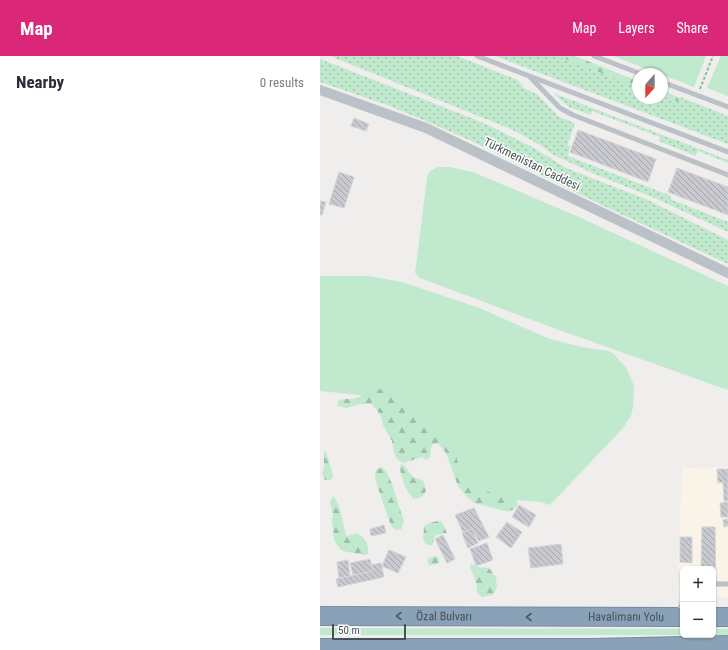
<!DOCTYPE html>
<html lang="en">
<head>
<meta charset="utf-8">
<style>
	:root { --surface:#fff; --page:#f7f7f7; --text:#2b2b33; --muted:#7c7c81; --line:#e1e1e2; --accent:#db2777 }
	body { margin:0; font-family:"Roboto Condensed",sans-serif; background:var(--page); color:var(--text) }
	.controls { position:absolute; right:12px; bottom:12px; display:grid; overflow:hidden; border-radius:6px; box-shadow:0 1px 3px #0004 }
	.controls button { width:36px; height:36px; display:grid; place-items:center; padding:0; border:0; border-bottom:1px solid var(--line); background:var(--surface); color:var(--text); font:20px sans-serif }
	.compass { position:absolute; left:312px; top:12px; width:36px; height:36px; border-radius:50%; background:var(--surface); box-shadow:0 1px 3px #0004; rotate:201deg }
	.scale { position:absolute; left:12px; bottom:10px; width:74px; box-sizing:border-box; padding-left:4px; border:2px solid #485158; border-top:0; font-size:11px; line-height:14px; white-space:nowrap; color:#485158; -webkit-text-stroke:3px #fff; paint-order:stroke }
	.list { margin:0; padding:0; list-style:none }
	h2 { display:flex; justify-content:space-between; align-items:center; height:52px; margin:0; padding:0 16px; font-size:17px }
	h2 small { font-size:13px; font-weight:400; color:var(--muted) }
	.map { position:relative; flex:none; width:408px; height:594px; overflow:hidden }
	header { display:flex; align-items:center; gap:24px; box-sizing:border-box; height:56px; padding:0 20px; background:var(--accent); color:#fff }
	header strong { font-size:19px }
	nav { display:flex; gap:22px; margin-inline-start:auto; font-size:14px }
	main { display:flex }
	aside { flex:1; background:var(--surface) }
	.map>svg:first-child { display:block }
	.commercial { fill:#f9f3e8 }
	.grass { fill:#c0e9cd }
	.forest { fill:url(#forest-firs) }
	.park { fill:url(#park-dots) }
	.building { fill:url(#building-back-hatch); stroke:#d2d4d8 }
	.lines { fill:none; stroke-linecap:round; stroke-linejoin:round }
	.highway-casing { stroke:#758da3; stroke-width:20 }
	.path { stroke:#7cc39c; stroke-width:2; stroke-dasharray:3 2; stroke-linecap:butt }
	.lane { stroke:#bac2c8; stroke-width:5 }
	.street { stroke:#bac2c8; stroke-width:10 }
	.highway { stroke:#8aa2b7; stroke-width:18 }
	.oneway { stroke:#4f5962 }
	.labels { text-anchor:middle; dominant-baseline:central; stroke-width:3; stroke-linejoin:round; paint-order:stroke }
	.street-label { font-size:12px; fill:#485158; stroke:#fff }
</style>
</head>
<body>
<header>
<strong>Map</strong>
<nav><a>Map</a><a>Layers</a><a>Share</a></nav>
</header>
<main>
<aside>
<h2>Nearby<small>0 results</small></h2>
<ul class="list">
</ul>
</aside>
<div class="map">
<svg width="408" height="594" viewBox="0 0 408 594">
	<defs>
		<pattern id="forest-firs" width="22" height="20" patternUnits="userSpaceOnUse"><rect width="22" height="20" fill="#c0e9cd"/><path d="M5 1l3.5 6h-7zM16 11l3.5 6h-7z" fill="#9ebfa9"/></pattern>
		<pattern id="park-dots" width="8" height="8" patternUnits="userSpaceOnUse"><rect width="8" height="8" fill="#c0e9cd"/><path d="M2 2h.1M6 6h.1" fill="none" stroke="#9ebfa9" stroke-width="1.8" stroke-linecap="round"/></pattern>
		<pattern id="building-back-hatch" width="6" height="6" patternUnits="userSpaceOnUse"><rect width="6" height="6" fill="#c8cacf"/><path d="M-1 5l2 2M0 0l6 6M5-1l2 2" fill="none" stroke="#a4a6ab"/></pattern>
	</defs>
	<rect width="100%" height="100%" fill="#f0eded"/>
	<!-- commercial -->
	<polygon class="commercial" points="408,399 408,541 393,541 393,513 363,513 363,542 357,542 362,412 407,411"/>
	<!-- grass -->
	<g class="grass">
		<polygon points="293,0 386,0 374,31"/>
		<polygon points="401,0 408,0 408,40 387,32"/>
		<polygon points="118,111 129,111 152,116 179,127 261,162 408,230 408,334 239,274 100,222 95,217 107,122 109,116"/>
		<polygon points="0,220 48,220 82,226 159,252 230,283 262,291 288,295 294,298 307,313 314,330 313,351 311,360 303,372 230,449 221,446 209,445 168,442 153,435 125,386 58,341 0,335"/>
		<polygon points="0,572 363,573 363,579 393,579 393,573 408,573 408,579 0,579"/>
	</g>
	<!-- forest -->
	<g class="forest">
		<polygon points="236,0 255,0 318,25 318,31"/>
		<polygon points="342,34 360,42 358,46 342,40"/>
		<path d="M62,333L73,341L83,343L86,345L89,349L108,363L130,382L134,391L139,411L151,426L158,432L174,438L192,439L195,442L198,448C195,453 191,456 185,455L154,447L148,442L138,430L126,397L118,387L112,389L111,392L110,402L106,404L102,401L84,407L78,404L75,400L72,385L63,369L61,360L52,348H39L27,352L17,350L18,345L23,343H32L39,341L49,334Z"/>
		<polygon points="4,396 6,396 13,419 13,422 10,424 5,424 2,417 4,413"/>
		<path d="M81,408L84,409L93,421L102,424L104,426L106,435L102,441L95,443C87,440 80,419 80,410Z"/>
		<path d="M62,411C72,419 77,447 82,459L84,465L81,473L77,474L73,472L70,467L56,426L55,421L56,414Z"/>
		<path d="M14,440L19,450L26,479L28,480L36,477C45,481 49,488 48,498L44,499L23,495L20,493L14,484L12,464L13,458L10,446L12,442Z"/>
		<polygon points="118,465 122,466 127,477 116,479 114,482 112,489 107,489 103,484 104,471 109,467"/>
		<polygon points="115,500 119,502 119,507 114,509 109,509 107,504 109,502"/>
		<path d="M152,508L158,511L169,512L176,521L177,532L173,539L162,541C155,537 158,533 156,527C155,522 152,516 150,511V509Z"/>
	</g>
	<!-- park -->
	<g class="park">
		<polygon points="10,0 137,0 190,21 198,24 204,32 218,39 239,61 255,67 247,90 250,90 248,100 351,140 350,143 408,166 408,176 337,143 272,117 247,105 235,100 220,89 193,74"/>
		<polygon points="175,0 237,0 318,31 318,42 342,42 342,40 358,46 360,41 408,60 408,88"/>
		<polygon points="0,3 164,67 214,92 246,112 328,144 408,184 408,208 286,151 156,87 113,68 67,49 0,26"/>
		<polygon points="233,37 408,104 408,107 378,95 376,100 339,85 340,81 272,55 271,59 249,51"/>
	</g>
	<!-- building -->
	<g class="building">
		<polygon points="34,62 49,68 46,75 31,70"/>
		<polygon points="258,74 336,103 328,126 250,96"/>
		<polygon points="357,112 408,131 408,159 348,136"/>
		<polygon points="19,116 34,121 24,152 9,148"/>
		<polygon points="0,145 6,146 2,159 0,159"/>
		<polygon points="397,413 408,413 408,445 404,445 403,426 398,427"/>
		<polygon points="408,446 408,461 401,461 400,447"/>
		<polygon points="199,449 216,459 209,471 192,461"/>
		<polygon points="154,452 169,481 159,485 152,473 143,476 135,459"/>
		<polygon points="408,463 408,470 404,471 403,464"/>
		<polygon points="187,466 202,476 191,492 176,481"/>
		<polygon points="64,469 66,477 51,480 50,473"/>
		<polygon points="382,471 395,471 396,530 393,530 393,513 381,513"/>
		<polygon points="152,473 158,487 148,492 142,477"/>
		<polygon points="123,479 135,503 127,507 115,483"/>
		<polygon points="360,481 372,481 372,507 360,506"/>
		<polygon points="167,487 173,504 156,510 150,493"/>
		<polygon points="241,488 243,508 211,512 208,492"/>
		<polygon points="69,494 86,501 78,517 62,510"/>
		<polygon points="50,503 53,515 33,519 30,507"/>
		<polygon points="28,504 30,520 19,522 17,506"/>
		<polygon points="61,507 64,521 18,531 16,523 53,515 51,509"/>
	</g>
	<g class="lines">
		<defs>
			<g id="highway">
				<path id="s1" d="M0,560L363,561"/>
				<polyline points="393,561 408,561"/>
				<polyline points="0,592 272,592 408,589"/>
			</g>
		</defs>
		<!-- highway casing -->
		<use href="#highway" class="highway-casing"/>
		<!-- path -->
		<polyline class="path" points="380,33 393,0"/>
		<!-- lane -->
		<g class="lane">
			<polyline points="157,0 408,96"/>
			<polyline points="274,0 321,18"/>
			<polyline points="211,22 240,52 253,59 408,119"/>
			<polyline points="342,26 408,51"/>
			<polyline points="393,528 408,528"/>
			<polyline points="358,557 363,546"/>
		</g>
		<!-- street -->
		<polyline class="street" points="0,34 106,72 408,217"/>
		<!-- highway -->
		<use href="#highway" class="highway"/>
	</g>
	<!-- one-way arrows -->
	<defs><path id="oneway-chevron" d="M-2-3.5L2.5 0L-2 3.5" fill="none" stroke-width="1.6" stroke-linecap="round" stroke-linejoin="round"/></defs>
	<g class="oneway">
		<use href="#oneway-chevron" transform="translate(79 560) rotate(-180)"/>
		<use href="#oneway-chevron" transform="translate(209 561) rotate(-180)"/>
	</g>
	<g class="labels">
		<!-- street labels -->
		<g class="street-label">
			<text transform="translate(212 108) rotate(26)">Türkmenistan Caddesi</text>
			<text stroke="none"><textPath href="#s1" startOffset="124">Özal Bulvarı</textPath></text>
			<text stroke="none"><textPath href="#s1" startOffset="306">Havalimanı Yolu</textPath></text>
		</g>
	</g>
</svg>
<div class="controls">
<button>+</button>
<button>−</button>
</div>
<svg class="compass" viewBox="-18 -18 36 36"><path d="M0-13l5 13h-10z" fill="#e53935"/><path d="M0 13l5-13h-10z" fill="#7c7c81"/></svg>
<div class="scale">50 m</div>
</div>
</main>
</body>
</html>
